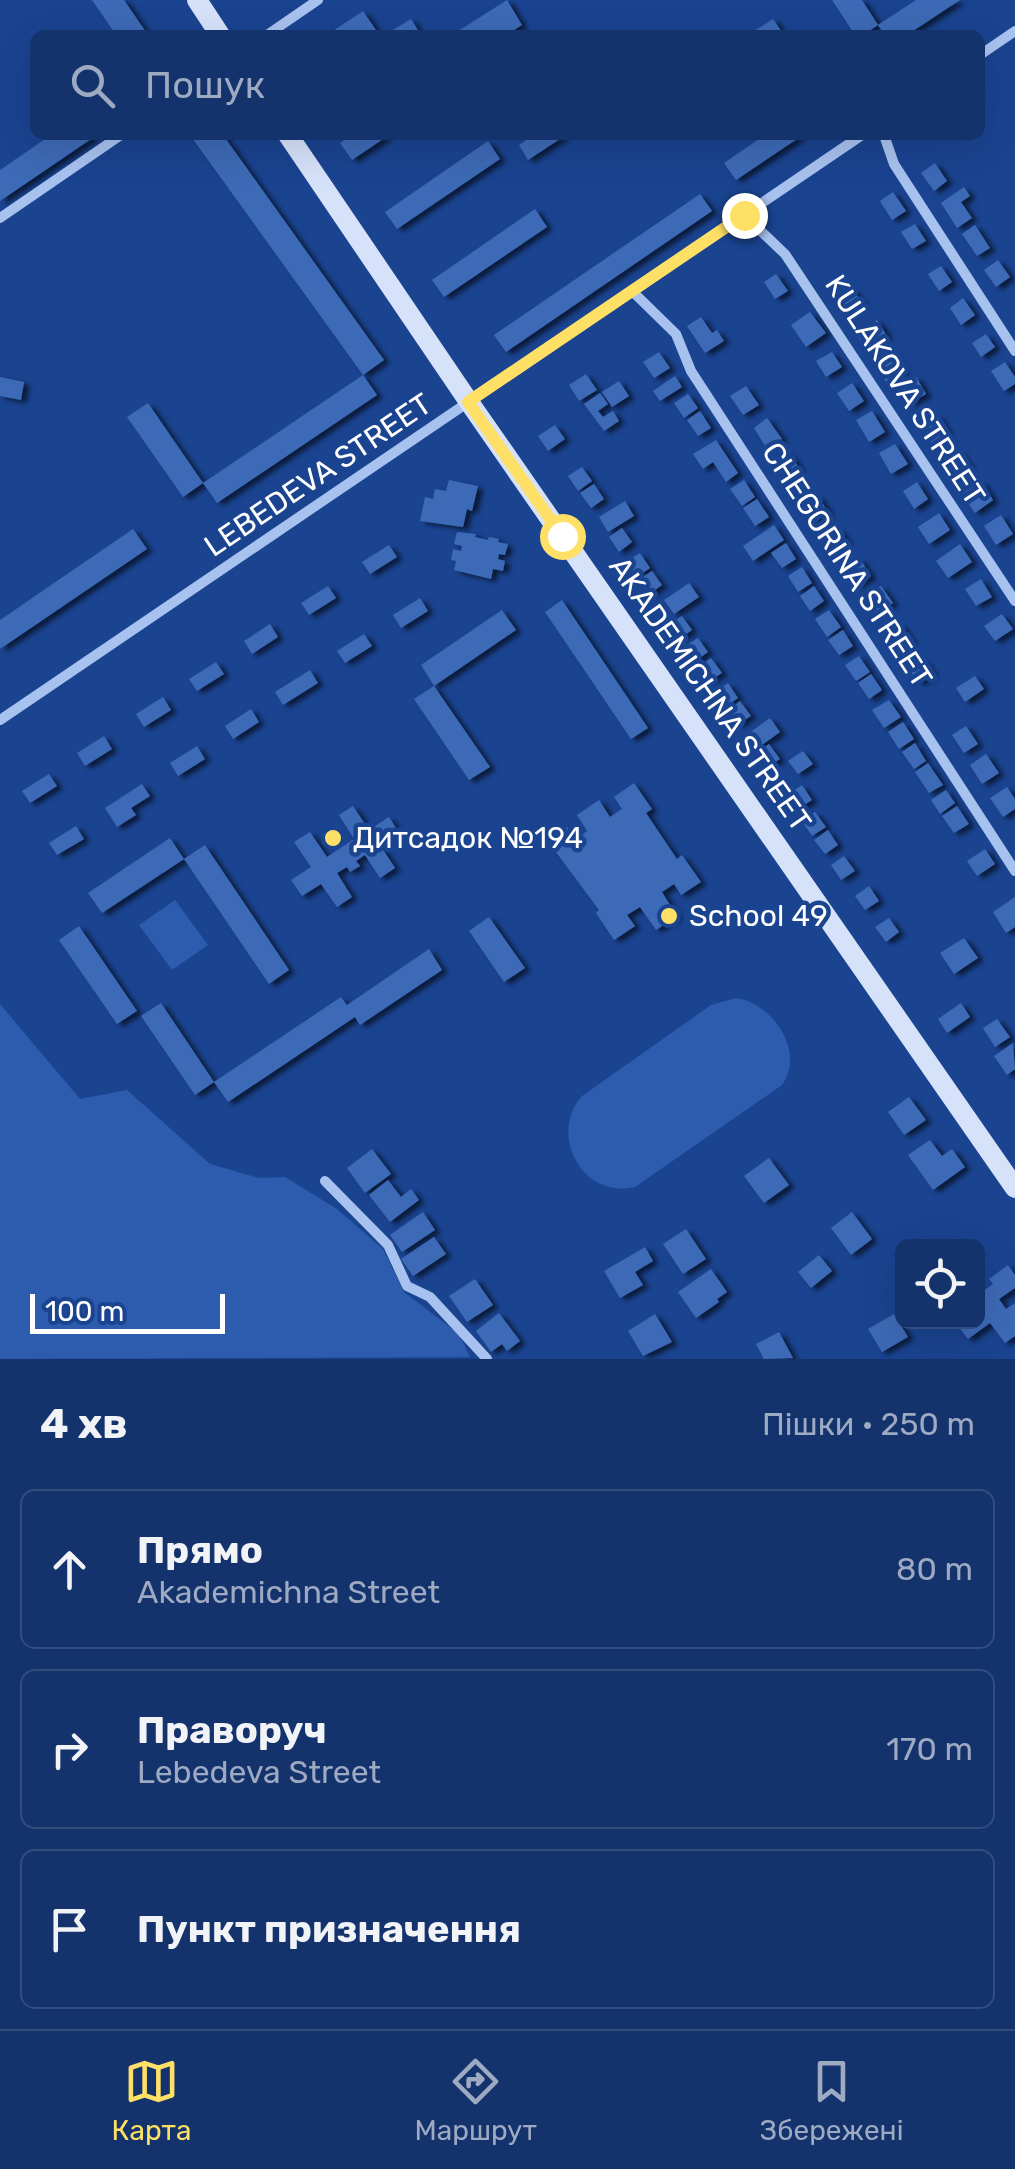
<!DOCTYPE html>
<html lang="uk">
<head>
<meta charset="utf-8">
<style>
	:root { --surface:#14326c; --page:#213e74; --text:#f1f3f6; --muted:#9daac2; --line:#334d7f; --accent:#ffe066 }
	body { margin:0; font-family:Rubik,sans-serif; background:var(--page); color:var(--text) }
	.controls { position:absolute; right:30px; bottom:30px; display:grid; overflow:hidden; border-radius:15px; box-shadow:0 10px 40px #0002 }
	.controls button { width:90px; height:90px; display:grid; place-items:center; padding:0; border:0; border-bottom:2px solid var(--line); background:var(--surface); color:var(--text); font:50px sans-serif }
	.scale { position:absolute; left:30px; bottom:25px; width:195px; box-sizing:border-box; padding-left:10px; border:5px solid #fff; border-top:0; font-size:28px; line-height:35px; white-space:nowrap; color:#fff; -webkit-text-stroke:8px #1a4390; paint-order:stroke }
	.stop { position:absolute; width:30px; height:30px; margin:-22px; border:8px solid #ffe066; border-radius:50%; background:#fff }
	.stop.end { background:#ffe066; border-color:#fff; box-shadow:0 2px 10px #0008 }
	.list { margin:0; padding:0; list-style:none }
	h2 { display:flex; justify-content:space-between; align-items:center; height:130px; margin:0; padding:0 40px; font-size:42px }
	h2 small { font-size:32px; font-weight:400; color:var(--muted) }
	.list li { display:grid; grid-template-columns:65px 1fr auto; gap:30px; align-items:center; box-sizing:border-box; height:160px; margin:0 20px 20px; padding:0 20px; border:2px solid var(--line); border-radius:15px }
	.list b { display:block; font-size:38px; white-space:nowrap }
	.list p { margin:0; font-size:32px; white-space:nowrap; color:var(--muted) }
	.list em { font-size:32px; font-style:normal; color:var(--muted) }
	.icon { flex:none; width:55px; height:55px; fill:none; stroke:currentColor; stroke-width:2; stroke-linecap:round; stroke-linejoin:round }
	.map { position:relative; flex:none; width:1015px; height:1359px; overflow:hidden }
	.search { position:absolute; background:var(--surface); box-shadow:0 10px 40px #0002; left:30px; right:30px; top:30px; height:110px; display:flex; align-items:center; gap:25px; box-sizing:border-box; padding:0 35px; border-radius:15px; color:var(--muted); font-size:38px }
	.sheet { height:670px; background:var(--surface) }
	nav { display:flex; justify-content:space-around; align-items:center; box-sizing:border-box; height:140px; border-top:2px solid var(--line); background:var(--surface); font-size:28px; color:var(--muted) }
	nav a { display:grid; justify-items:center; gap:5px }
	nav .on { color:var(--accent) }
	.map>svg:first-child { display:block }
	.green { fill:#2d5cae }
	.building { fill:#3e6ab6; filter:url(#shadow) }
	.lines { fill:none; stroke-linecap:round; stroke-linejoin:round }
	.minor { stroke:#a8c2ef; stroke-width:10 }
	.secondary { stroke:#d6e2fa; stroke-width:20 }
	.route { stroke:#ffe066; stroke-width:12 }
	.poi-dot { fill:#ffe066; stroke:#1a4390; stroke-width:4 }
	.labels { text-anchor:middle; dominant-baseline:central; stroke-width:9; stroke-linejoin:round; paint-order:stroke }
	.street-label { font-size:30px; fill:#fff; stroke:#1a4390 }
	.poi-label { font-size:30px; fill:#fff; stroke:#1a4390; text-anchor:start }
</style>
</head>
<body>
<div class="map">
<svg width="1015" height="1359" viewBox="0 0 1015 1359">
	<defs>
		<filter id="shadow"><feDropShadow dx="5.5" dy="3" stdDeviation="2.5" flood-color="#0009"/></filter>
	</defs>
	<rect width="100%" height="100%" fill="#1a4390"/>
	<!-- green -->
	<g class="green">
		<polygon points="175,900 208,945 172,970 139,925"/>
		<path d="M736,998C772,1003 806,1051 782,1085L635,1187C582,1200 548,1134 582,1096L711,1005Z"/>
		<polygon points="0,1004 80,1099 127,1090 210,1164 259,1178 285,1177 337,1209 383,1249 404,1292 459,1334 470,1357 0,1359"/>
	</g>
	<!-- building -->
	<g class="building">
		<polygon points="92,0 124,0 148,35 116,35"/>
		<polygon points="507,0 522,25 506,35 452,35"/>
		<polygon points="832,0 862,0 878,25 863,35 855,35"/>
		<polygon points="916,0 960,0 907,35 885,35 878,25"/>
		<polygon points="363,11 378,33 375,35 327,35"/>
		<polygon points="411,19 421,35 396,35 393,30"/>
		<polygon points="773,19 784,35 748,35"/>
		<polygon points="51,135 97,135 0,201 0,170"/>
		<polygon points="190,135 223,135 384,360 363,375"/>
		<polygon points="351,135 389,135 352,160 340,143"/>
		<polygon points="534,135 566,135 528,160 519,145"/>
		<polygon points="765,135 803,135 736,180 724,163"/>
		<polygon points="488,141 500,159 397,229 385,212"/>
		<polygon points="935,163 947,181 934,191 921,173"/>
		<polygon points="964,187 970,196 961,202 972,218 957,228 941,203"/>
		<polygon points="893,192 906,211 892,220 880,201"/>
		<polygon points="700,194 712,211 506,352 494,335"/>
		<polygon points="535,209 547,227 444,297 432,280"/>
		<polygon points="915,224 926,241 912,249 901,232"/>
		<polygon points="975,225 990,248 977,256 962,234"/>
		<polygon points="998,260 1010,277 996,287 984,270"/>
		<polygon points="941,266 952,282 939,291 928,274"/>
		<polygon points="776,274 788,291 775,299 764,282"/>
		<polygon points="852,288 863,305 847,317 835,300"/>
		<polygon points="963,298 975,315 961,325 950,308"/>
		<polygon points="810,312 826,333 806,347 791,325"/>
		<polygon points="701,317 712,333 717,330 724,341 705,353 687,326"/>
		<polygon points="877,320 887,336 867,350 856,334"/>
		<polygon points="986,334 995,347 981,357 972,343"/>
		<polygon points="659,352 670,368 654,378 643,362"/>
		<polygon points="832,352 842,367 826,377 816,361"/>
		<polygon points="893,354 904,371 886,382 876,365"/>
		<polygon points="1005,362 1015,377 1015,384 1004,391 991,371"/>
		<polygon points="586,374 597,390 579,401 569,385"/>
		<polygon points="363,375 377,395 217,503 203,483"/>
		<polygon points="675,376 682,387 660,401 653,391"/>
		<polygon points="0,377 24,382 21,400 0,396"/>
		<polygon points="916,377 926,394 910,404 899,387"/>
		<polygon points="619,381 629,396 612,407 602,392"/>
		<polygon points="852,383 864,401 849,411 837,393"/>
		<polygon points="746,386 759,405 743,415 730,396"/>
		<polygon points="600,393 608,404 598,411 603,417 613,411 619,421 604,431 584,404"/>
		<polygon points="688,394 698,408 684,418 674,403"/>
		<polygon points="148,403 203,483 183,497 127,417"/>
		<polygon points="700,411 711,428 698,436 687,420"/>
		<polygon points="872,411 885,432 869,442 856,420"/>
		<polygon points="937,415 948,433 931,443 920,425"/>
		<polygon points="767,418 782,439 767,449 754,428"/>
		<polygon points="555,425 565,439 548,451 538,436"/>
		<polygon points="716,440 738,473 726,482 713,462 703,469 693,454"/>
		<polygon points="895,444 908,464 891,474 879,453"/>
		<polygon points="958,450 970,467 952,479 940,462"/>
		<polygon points="788,452 800,469 786,478 775,461"/>
		<polygon points="582,467 592,481 578,491 568,476"/>
		<polygon points="449,480 478,486 472,511 467,509 463,527 420,521 425,497 433,499 435,489 446,491"/>
		<polygon points="744,480 755,497 742,506 730,489"/>
		<polygon points="981,481 993,500 975,513 962,494"/>
		<polygon points="917,482 928,499 914,509 903,491"/>
		<polygon points="594,484 604,499 591,508 580,493"/>
		<polygon points="817,495 829,513 814,523 803,505"/>
		<polygon points="757,499 769,517 755,526 743,508"/>
		<polygon points="625,501 634,516 608,532 599,517"/>
		<polygon points="939,513 950,530 929,544 918,527"/>
		<polygon points="1001,515 1013,534 996,545 984,526"/>
		<polygon points="774,525 784,540 753,561 743,546"/>
		<polygon points="622,528 632,542 619,552 609,537"/>
		<polygon points="838,528 847,541 832,551 823,538"/>
		<polygon points="133,529 147,549 0,649 0,620"/>
		<polygon points="457,532 476,534 475,537 488,540 489,537 499,539 498,542 508,544 505,555 499,554 498,559 505,561 503,571 493,569 491,579 454,570 456,561 451,560 453,549 461,551 462,546 454,544"/>
		<polygon points="786,543 796,559 782,568 771,553"/>
		<polygon points="960,544 972,562 948,578 936,561"/>
		<polygon points="389,545 397,557 370,574 362,562"/>
		<polygon points="640,553 650,568 637,577 626,562"/>
		<polygon points="860,559 871,576 856,586 844,569"/>
		<polygon points="802,567 812,583 798,592 788,576"/>
		<polygon points="652,571 662,585 648,595 638,580"/>
		<polygon points="981,579 992,597 976,606 965,589"/>
		<polygon points="689,583 699,597 674,614 664,600"/>
		<polygon points="328,586 336,598 309,615 301,603"/>
		<polygon points="814,586 824,601 810,611 800,596"/>
		<polygon points="881,586 893,603 872,617 860,600"/>
		<polygon points="420,598 428,611 401,628 393,615"/>
		<polygon points="562,600 648,728 631,739 545,612"/>
		<polygon points="502,610 516,630 434,686 490,767 469,780 414,699 434,686 421,665"/>
		<polygon points="829,610 841,627 827,637 815,619"/>
		<polygon points="1002,614 1013,629 995,641 984,626"/>
		<polygon points="682,616 692,630 678,640 668,625"/>
		<polygon points="270,624 278,637 252,654 244,641"/>
		<polygon points="900,624 912,642 899,651 887,633"/>
		<polygon points="843,630 853,646 839,655 828,640"/>
		<polygon points="364,634 372,646 345,663 337,651"/>
		<polygon points="698,638 708,652 694,662 684,647"/>
		<polygon points="859,656 870,672 856,681 845,665"/>
		<polygon points="711,658 722,673 708,682 698,667"/>
		<polygon points="922,658 933,674 919,683 908,668"/>
		<polygon points="216,662 224,674 197,691 189,679"/>
		<polygon points="310,670 318,683 283,705 275,692"/>
		<polygon points="871,674 882,690 869,699 858,683"/>
		<polygon points="975,676 984,689 965,702 956,688"/>
		<polygon points="728,683 738,698 725,707 714,693"/>
		<polygon points="163,697 171,710 144,727 136,714"/>
		<polygon points="889,700 901,717 884,728 872,710"/>
		<polygon points="740,701 751,716 737,725 727,711"/>
		<polygon points="251,709 259,722 233,739 225,726"/>
		<polygon points="770,718 780,732 755,750 745,736"/>
		<polygon points="903,722 914,739 899,749 888,732"/>
		<polygon points="966,726 978,744 964,753 952,735"/>
		<polygon points="104,736 112,749 85,766 77,753"/>
		<polygon points="915,743 926,761 914,769 902,752"/>
		<polygon points="769,744 780,759 766,768 756,754"/>
		<polygon points="197,746 205,759 178,776 170,763"/>
		<polygon points="803,751 813,764 798,774 788,761"/>
		<polygon points="986,754 999,773 982,784 970,765"/>
		<polygon points="928,763 943,785 929,793 915,772"/>
		<polygon points="49,774 57,786 30,803 22,791"/>
		<polygon points="634,783 652,809 646,813 677,859 682,855 701,882 681,895 674,884 662,892 677,916 656,930 640,907 627,915 635,926 614,940 596,913 599,910 547,840 567,827 575,840 587,831 577,815 599,800 610,817 622,809 614,797"/>
		<polygon points="142,784 150,796 131,808 136,815 117,827 105,808"/>
		<polygon points="802,785 812,800 795,811 785,797"/>
		<polygon points="1007,787 1015,799 1015,809 1003,817 990,798"/>
		<polygon points="946,790 955,803 940,814 931,800"/>
		<polygon points="353,806 369,830 389,817 399,833 380,845 395,868 380,878 365,855 356,861 360,866 350,872 347,867 337,873 352,897 337,907 321,884 302,896 291,880 311,867 294,842 310,832 327,857 354,839 339,815"/>
		<polygon points="957,806 969,824 954,833 942,816"/>
		<polygon points="815,812 826,827 812,836 802,821"/>
		<polygon points="76,826 84,839 57,855 49,843"/>
		<polygon points="828,830 838,845 825,854 814,840"/>
		<polygon points="170,838 184,859 102,913 88,893"/>
		<polygon points="205,845 289,970 269,984 184,859"/>
		<polygon points="985,849 995,864 977,876 967,861"/>
		<polygon points="844,856 855,871 841,880 831,865"/>
		<polygon points="869,886 879,901 865,910 855,896"/>
		<polygon points="1015,897 1015,927 1006,933 993,912"/>
		<polygon points="489,917 525,968 504,982 469,931"/>
		<polygon points="889,918 899,932 886,942 875,927"/>
		<polygon points="79,926 137,1011 117,1024 59,940"/>
		<polygon points="964,938 978,958 954,974 940,953"/>
		<polygon points="429,949 442,970 360,1025 355,1017 228,1102 214,1082 341,997 347,1005"/>
		<polygon points="161,1003 214,1082 195,1095 141,1016"/>
		<polygon points="961,1003 970,1017 947,1033 938,1019"/>
		<polygon points="997,1019 1010,1037 995,1047 983,1028"/>
		<polygon points="1013,1043 1015,1069 1007,1075 994,1056"/>
		<polygon points="909,1097 926,1120 904,1135 888,1112"/>
		<polygon points="930,1140 942,1156 952,1149 965,1167 933,1190 908,1155"/>
		<polygon points="372,1149 391,1174 365,1193 347,1168"/>
		<polygon points="769,1158 789,1185 764,1203 744,1176"/>
		<polygon points="388,1180 401,1197 411,1189 419,1200 390,1222 369,1195"/>
		<polygon points="423,1212 435,1230 402,1252 390,1235"/>
		<polygon points="852,1212 872,1239 851,1255 831,1228"/>
		<polygon points="686,1229 706,1259 683,1274 663,1244"/>
		<polygon points="434,1237 446,1254 413,1276 401,1259"/>
		<polygon points="645,1247 653,1261 635,1272 643,1285 620,1298 604,1271"/>
		<polygon points="819,1255 832,1271 811,1288 798,1272"/>
		<polygon points="1008,1265 1015,1275 1015,1288 999,1299 1006,1309 1015,1303 1015,1336 1005,1343 990,1323 968,1339 955,1322 978,1322 978,1295 993,1284 989,1279"/>
		<polygon points="711,1269 727,1292 717,1299 719,1302 696,1318 678,1292"/>
		<polygon points="475,1279 493,1305 467,1322 449,1296"/>
		<polygon points="499,1313 520,1341 507,1351 502,1344 491,1352 476,1331"/>
		<polygon points="655,1314 672,1342 643,1356 628,1331"/>
		<polygon points="894,1314 908,1337 882,1352 868,1329"/>
		<polygon points="779,1332 793,1358 764,1359 756,1344"/>
	</g>
	<g class="lines">
		<!-- minor -->
		<g class="minor">
			<polyline points="267,35 318,0"/>
			<polyline points="980,55 1015,31"/>
			<polyline points="884,135 894,164 1015,351"/>
			<polyline points="744,215 785,254 1015,601"/>
			<polyline points="0,218 121,135"/>
			<polyline points="632,291 676,334 691,371 1015,871"/>
			<polyline points="0,720 862,135"/>
			<polyline points="325,1181 388,1245 407,1286 430,1297 487,1359"/>
		</g>
		<!-- secondary -->
		<g class="secondary">
			<polyline points="197,0 220,35"/>
			<polyline points="288,135 469,402 1015,1188"/>
		</g>
	</g>
	<g class="lines">
		<!-- route -->
		<polyline class="route" points="562,536 468,402 744,215"/>
	</g>
	<!-- markers -->
	<g class="poi-dot">
		<circle cx="333" cy="838" r="10"/>
		<circle cx="669" cy="916" r="10"/>
	</g>
	<g class="labels">
		<!-- street labels -->
		<g class="street-label">
			<text transform="translate(905 390) rotate(57)">KULAKOVA STREET</text>
			<text transform="translate(318 475) rotate(-34)">LEBEDEVA STREET</text>
			<text transform="translate(847 565) rotate(57)">CHEGORINA STREET</text>
			<text transform="translate(710 694) rotate(55)">AKADEMICHNA STREET</text>
		</g>
		<!-- poi labels -->
		<g class="poi-label">
			<text x="353" y="838">Дитсадок №194</text>
			<text x="689" y="916">School 49</text>
		</g>
	</g>
</svg>
<div class="controls">
<button><svg class="icon" aria-label="locate" viewBox="0 0 24 24"><circle cx="12" cy="12" r="6"/><path d="M12 2v4M12 18v4M2 12h4M18 12h4"/></svg></button>
</div>
<div class="scale">100 m</div>
<div class="stop" style="left:562px;top:536px"></div>
<div class="stop end" style="left:744px;top:215px"></div>
<div class="search"><svg class="icon" aria-label="search" viewBox="0 0 24 24"><circle cx="10" cy="10" r="6"/><path d="M15 15l6 6"/></svg>Пошук</div>
</div>
<section class="sheet">
<h2>4 хв<small>Пішки · 250 m</small></h2>
<ul class="list">
<li><svg class="icon" aria-label="ahead" viewBox="0 0 24 24"><path d="M12 20V5M6 11l6-6 6 6"/></svg><div><b>Прямо</b><p>Akademichna Street</p></div><em>80 m</em></li>
<li><svg class="icon" aria-label="right" viewBox="0 0 24 24"><path d="M7 20v-9h11M14 6l5 5-5 5"/></svg><div><b>Праворуч</b><p>Lebedeva Street</p></div><em>170 m</em></li>
<li><svg class="icon" aria-label="arrive" viewBox="0 0 24 24"><path d="M6 21V4h12l-3 4 3 4H6"/></svg><div><b>Пункт призначення</b></div></li>
</ul>
</section>
<nav>
<a class="on"><svg class="icon" aria-label="map" viewBox="0 0 24 24"><path d="M3 6l6-2 6 2 6-2v14l-6 2-6-2-6 2zM9 4v14M15 6v14"/></svg>Карта</a>
<a><svg class="icon" aria-label="directions" viewBox="0 0 24 24"><path d="M12 3l9 9-9 9-9-9zM9 14v-3h6M13 9l2 2-2 2"/></svg>Маршрут</a>
<a><svg class="icon" aria-label="saved" viewBox="0 0 24 24"><path d="M7 4h10v16l-5-4-5 4z"/></svg>Збережені</a>
</nav>
</body>
</html>
